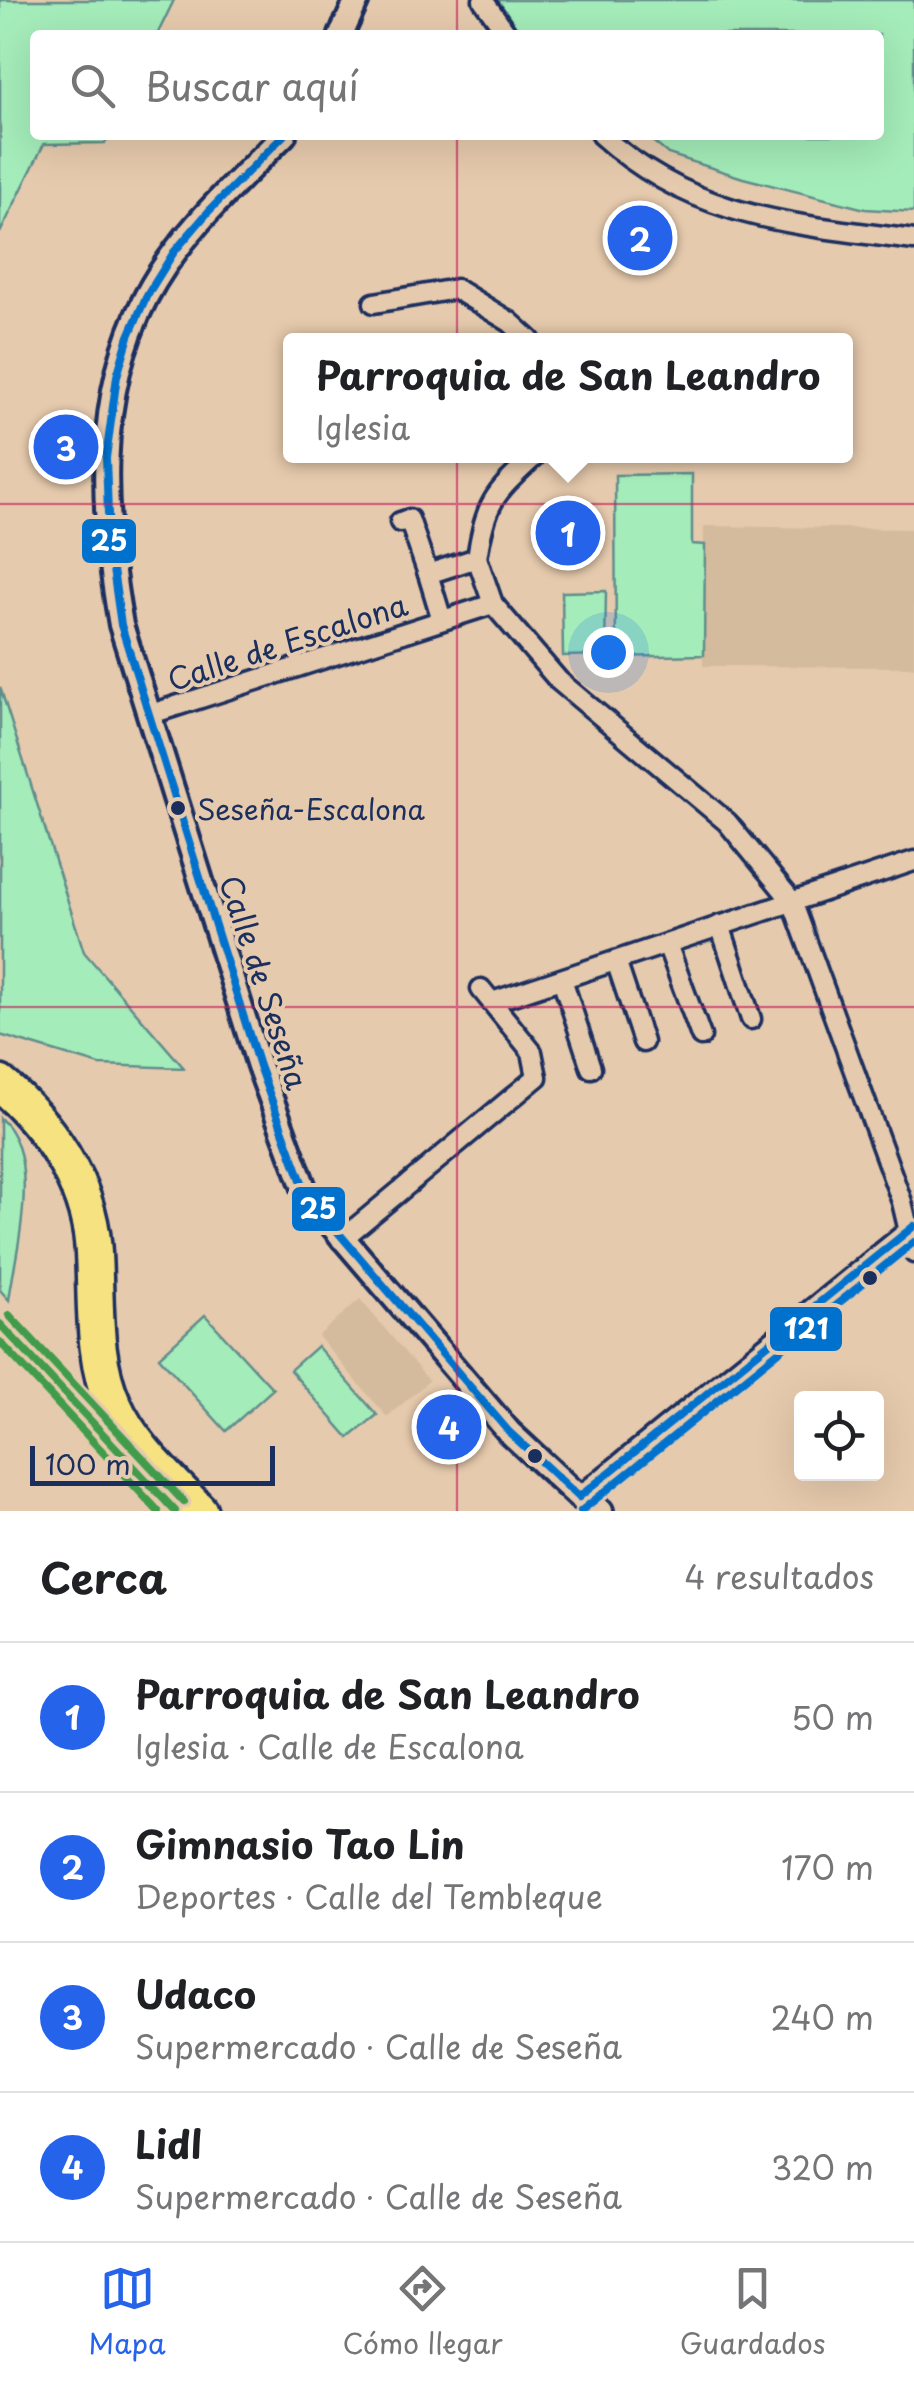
<!DOCTYPE html>
<html lang="es">
<head>
<meta charset="utf-8">
<style>
	:root { --surface:#fff; --page:#f6f6f6; --text:#202124; --muted:#757577; --line:#e0e0e0; --accent:#2563eb }
	body { margin:0; font-family:"Playpen Sans",sans-serif; background:var(--page); color:var(--text) }
	.controls { position:absolute; right:30px; bottom:30px; display:grid; overflow:hidden; border-radius:10px; box-shadow:0 10px 40px #0002 }
	.controls button { width:90px; height:90px; display:grid; place-items:center; padding:0; border:0; border-bottom:2px solid var(--line); background:var(--surface); color:var(--text); font:50px sans-serif }
	.scale { position:absolute; left:30px; bottom:25px; width:245px; box-sizing:border-box; padding-left:10px; border:5px solid #1b2f5e; border-top:0; font-size:28px; line-height:35px; white-space:nowrap; color:#1b2f5e; -webkit-text-stroke:8px #e6caad; paint-order:stroke }
	.you { position:absolute; left:608px; top:652px; width:35px; height:35px; margin:-25px; border:8px solid #fff; border-radius:50%; background:#1a73e8; box-shadow:0 0 0 15px #1a73e833 }
	.badge { display:grid; place-items:center; width:65px; height:65px; border-radius:50%; background:var(--accent); color:#fff; font-size:32px; font-weight:700 }
	.pin { position:absolute; translate:-50% -50%; border:5px solid #fff; box-shadow:0 2px 10px #0006 }
	.popup { position:absolute; left:283px; top:333px; width:570px; height:130px; box-sizing:border-box; display:grid; place-content:center; border-radius:10px; background:var(--surface); filter:drop-shadow(0 2px 8px #0005); font-size:32px; white-space:nowrap; color:var(--muted) }
	.popup b { font-size:38px; color:var(--text) }
	.popup::after { content:''; position:absolute; left:50%; top:100%; margin-left:-20px; border:20px solid transparent; border-top-color:var(--surface) }
	.list { margin:0; padding:0; list-style:none }
	h2 { display:flex; justify-content:space-between; align-items:center; height:130px; margin:0; padding:0 40px; font-size:42px }
	h2 small { font-size:32px; font-weight:400; color:var(--muted) }
	.list li { display:grid; grid-template-columns:65px 1fr auto; gap:30px; align-items:center; box-sizing:border-box; height:150px; padding:0 40px; border-top:2px solid var(--line) }
	.list b { display:block; font-size:38px; white-space:nowrap }
	.list p { margin:0; font-size:32px; white-space:nowrap; color:var(--muted) }
	.list em { font-size:32px; font-style:normal; color:var(--muted) }
	.icon { flex:none; width:55px; height:55px; fill:none; stroke:currentColor; stroke-width:2; stroke-linecap:round; stroke-linejoin:round }
	.map { position:relative; flex:none; width:914px; height:1511px; overflow:hidden }
	.search { position:absolute; background:var(--surface); box-shadow:0 10px 40px #0002; left:30px; right:30px; top:30px; height:110px; display:flex; align-items:center; gap:25px; box-sizing:border-box; padding:0 35px; border-radius:10px; color:var(--muted); font-size:38px }
	.sheet { height:730px; background:var(--surface) }
	nav { display:flex; justify-content:space-around; align-items:center; box-sizing:border-box; height:140px; border-top:2px solid var(--line); background:var(--surface); font-size:28px; color:var(--muted) }
	nav a { display:grid; justify-items:center; gap:5px }
	nav .on { color:var(--accent) }
	.map>svg:first-child { display:block }
	.built { fill:#d5bb9d }
	.green { fill:#a4ecb9; stroke:#608e8c; stroke-width:2.5 }
	.lines { fill:none; stroke-linecap:round; stroke-linejoin:round }
	.minor-casing { stroke:#1b2f5e; stroke-width:25 }
	.tertiary-casing { stroke:#1b2f5e; stroke-width:30 }
	.motorway-casing { stroke:#1b2f5e; stroke-width:42 }
	.minor { stroke:#e6caad; stroke-width:18 }
	.tertiary { stroke:#e6caad; stroke-width:22 }
	.motorway { stroke:#f6e281; stroke-width:35 }
	.bus-1-casing { stroke:#e6caad; stroke-width:15 }
	.bus-2-casing { stroke:#e6caad; stroke-width:15 }
	.bus-3-casing { stroke:#e6caad; stroke-width:15 }
	.bus-4-casing { stroke:#e6caad; stroke-width:15 }
	.bus-5-casing { stroke:#e6caad; stroke-width:15 }
	.bus-1 { stroke:#0072ce; stroke-width:8 }
	.bus-2 { stroke:#419c4c; stroke-width:8 }
	.bus-3 { stroke:#0072ce; stroke-width:8 }
	.bus-4 { stroke:#419c4c; stroke-width:8 }
	.bus-5 { stroke:#419c4c; stroke-width:8 }
	.grid { fill:none; stroke:#c2185b; stroke-width:2.5; stroke-opacity:0.55 }
	.bus-dot { fill:#1b2f5e; stroke:#e6caad; stroke-width:4 }
	.labels { text-anchor:middle; dominant-baseline:central; stroke-width:8; stroke-linejoin:round; paint-order:stroke }
	.bus-label { font-size:28px; fill:#1b2f5e; stroke:#e6caad; text-anchor:start }
	.street-label { font-size:30px; fill:#1b2f5e; stroke:#e6caad }
	.line-badge { stroke:#e6caad; stroke-width:4 }
	.badge-label { font-size:28px; text-anchor:middle; font-weight:bold; fill:#fff }
</style>
</head>
<body>
<div class="map">
<svg width="914" height="1511" viewBox="0 0 914 1511">
	<rect width="100%" height="100%" fill="#e6caad"/>
	<filter id="ink" filterUnits="userSpaceOnUse"><feTurbulence type="fractalNoise" baseFrequency=".01" numOctaves="2"/><feDisplacementMap in="SourceGraphic" scale="20" xChannelSelector="R" yChannelSelector="G"/><feConvolveMatrix kernelMatrix="1 2 1 2 8 2 1 2 1" color-interpolation-filters="sRGB"/></filter>
	<g filter="url(#ink)">
		<!-- built -->
		<g class="built">
			<polygon points="704,526 914,529 914,667 703,666"/>
			<polygon points="360,1299 429,1381 387,1417 318,1336"/>
		</g>
		<!-- green -->
		<g class="green">
			<polygon points="0,0 174,0 157,35 35,35 35,135 109,135 105,143 44,144 0,233"/>
			<polygon points="498,0 914,0 914,212 865,209 743,178 668,154 645,135 879,135 879,35 522,35"/>
			<polygon points="692,474 692,544 705,545 704,655 616,657 615,475"/>
			<polygon points="606,591 605,655 563,656 562,592"/>
			<polygon points="0,687 84,952 184,1068 100,1065 0,1035"/>
			<path d="M0,1118C43,1156 16,1249 9,1300L0,1290Z"/>
			<polygon points="205,1315 273,1389 226,1431 159,1357"/>
			<polygon points="317,1346 377,1415 349,1438 290,1370"/>
		</g>
		<g class="lines">
			<defs>
				<g id="minor">
					<polyline points="483,0 508,35"/>
					<path d="M601,135C695,220 795,224 914,240"/>
					<polyline points="374,303 456,289 510,322 530,340"/>
					<polyline points="400,522 409,519 428,574"/>
					<path d="M477,558C486,500 494,494 535,456"/>
					<polyline points="442,620 428,574 477,558 493,604"/>
					<polyline points="148,715 493,604 559,681 727,822 792,901 902,1202 914,1253"/>
					<polyline points="720,925 751,1019"/>
					<polyline points="667,944 701,1036"/>
					<polyline points="616,961 643,1042"/>
					<polyline points="562,979 591,1068"/>
					<polyline points="492,1002 914,861"/>
					<polyline points="341,1240 537,1077 532,1052 481,989"/>
					<polyline points="579,1497 913,1227"/>
				</g>
				<g id="tertiary">
					<polyline points="341,35 357,0"/>
					<path d="M284,135C234,185 179,234 146,297C93,398 102,517 121,625L259,1066L307,1196L509,1432L579,1497L601,1511"/>
				</g>
				<path id="motorway" d="M0,1084C47,1122 88,1183 93,1246C97,1298 91,1356 113,1404C131,1446 168,1478 199,1511"/>
			</defs>
			<!-- minor casing -->
			<use href="#minor" class="minor-casing"/>
			<!-- tertiary casing -->
			<use href="#tertiary" class="tertiary-casing"/>
			<!-- motorway casing -->
			<use href="#motorway" class="motorway-casing"/>
			<!-- minor -->
			<use href="#minor" class="minor"/>
			<!-- tertiary -->
			<use href="#tertiary" class="tertiary"/>
			<!-- motorway -->
			<use href="#motorway" class="motorway"/>
			<defs>
				<g id="bus-1">
					<polyline points="284,135 209,211 174,252 146,297 129,336 117,376 106,458 109,542 121,625 259,1066 307,1196 509,1432 579,1497"/>
					<polyline points="579,1497 914,1226"/>
				</g>
				<polyline id="bus-2" points="0,1324 175,1511"/>
				<polyline id="bus-3" points="581,1511 914,1242"/>
				<polyline id="bus-4" points="0,1342 158,1511"/>
				<polyline id="bus-5" points="9,1315 184,1502"/>
			</defs>
			<!-- bus-1 casing -->
			<use href="#bus-1" class="bus-1-casing"/>
			<!-- bus-2 casing -->
			<use href="#bus-2" class="bus-2-casing"/>
			<!-- bus-3 casing -->
			<use href="#bus-3" class="bus-3-casing"/>
			<!-- bus-4 casing -->
			<use href="#bus-4" class="bus-4-casing"/>
			<!-- bus-5 casing -->
			<use href="#bus-5" class="bus-5-casing"/>
			<!-- bus-1 -->
			<use href="#bus-1" class="bus-1"/>
			<!-- bus-2 -->
			<use href="#bus-2" class="bus-2"/>
			<!-- bus-3 -->
			<use href="#bus-3" class="bus-3"/>
			<!-- bus-4 -->
			<use href="#bus-4" class="bus-4"/>
			<!-- bus-5 -->
			<use href="#bus-5" class="bus-5"/>
		</g>
	</g>
	<!-- grid -->
	<path class="grid" d="M457,0V35M457,135V1511M0,504H914M0,1007H914"/>
	<!-- markers -->
	<g class="bus-dot">
		<circle cx="178" cy="808" r="9"/>
		<circle cx="870" cy="1278" r="9"/>
		<circle cx="535" cy="1456" r="9"/>
	</g>
	<g class="labels">
		<!-- bus labels -->
		<g class="bus-label">
			<text x="197" y="808">Seseña-Escalona</text>
		</g>
		<!-- street labels -->
		<g class="street-label">
			<text transform="translate(287 641) rotate(-18)">Calle de Escalona</text>
			<text transform="translate(265 982) rotate(72)">Calle de Seseña</text>
		</g>
	</g>
	<g class="line-badge">
		<rect x="80" y="517" width="58" height="48" rx="10" fill="#0072ce"/>
		<rect x="290" y="1185" width="57" height="48" rx="10" fill="#0072ce"/>
		<rect x="768" y="1305" width="76" height="48" rx="10" fill="#0072ce"/>
	</g>
	<g class="badge-label">
		<text x="109" y="551">25</text>
		<text x="318" y="1219">25</text>
		<text x="806" y="1339">121</text>
	</g>
</svg>
<div class="controls">
<button><svg class="icon" aria-label="locate" viewBox="0 0 24 24"><circle cx="12" cy="12" r="6"/><path d="M12 2v4M12 18v4M2 12h4M18 12h4"/></svg></button>
</div>
<div class="scale">100 m</div>
<div class="you"></div>
<div class="pin badge" style="left:568px;top:533px">1</div>
<div class="popup"><b>Parroquia de San Leandro</b>Iglesia</div>
<div class="pin badge" style="left:640px;top:238px">2</div>
<div class="pin badge" style="left:66px;top:447px">3</div>
<div class="pin badge" style="left:449px;top:1427px">4</div>
<div class="search"><svg class="icon" aria-label="search" viewBox="0 0 24 24"><circle cx="10" cy="10" r="6"/><path d="M15 15l6 6"/></svg>Buscar aquí</div>
</div>
<section class="sheet">
<h2>Cerca<small>4 resultados</small></h2>
<ul class="list">
<li><span class="badge">1</span><div><b>Parroquia de San Leandro</b><p>Iglesia · Calle de Escalona</p></div><em>50 m</em></li>
<li><span class="badge">2</span><div><b>Gimnasio Tao Lin</b><p>Deportes · Calle del Tembleque</p></div><em>170 m</em></li>
<li><span class="badge">3</span><div><b>Udaco</b><p>Supermercado · Calle de Seseña</p></div><em>240 m</em></li>
<li><span class="badge">4</span><div><b>Lidl</b><p>Supermercado · Calle de Seseña</p></div><em>320 m</em></li>
</ul>
</section>
<nav>
<a class="on"><svg class="icon" aria-label="map" viewBox="0 0 24 24"><path d="M3 6l6-2 6 2 6-2v14l-6 2-6-2-6 2zM9 4v14M15 6v14"/></svg>Mapa</a>
<a><svg class="icon" aria-label="directions" viewBox="0 0 24 24"><path d="M12 3l9 9-9 9-9-9zM9 14v-3h6M13 9l2 2-2 2"/></svg>Cómo llegar</a>
<a><svg class="icon" aria-label="saved" viewBox="0 0 24 24"><path d="M7 4h10v16l-5-4-5 4z"/></svg>Guardados</a>
</nav>
</body>
</html>
